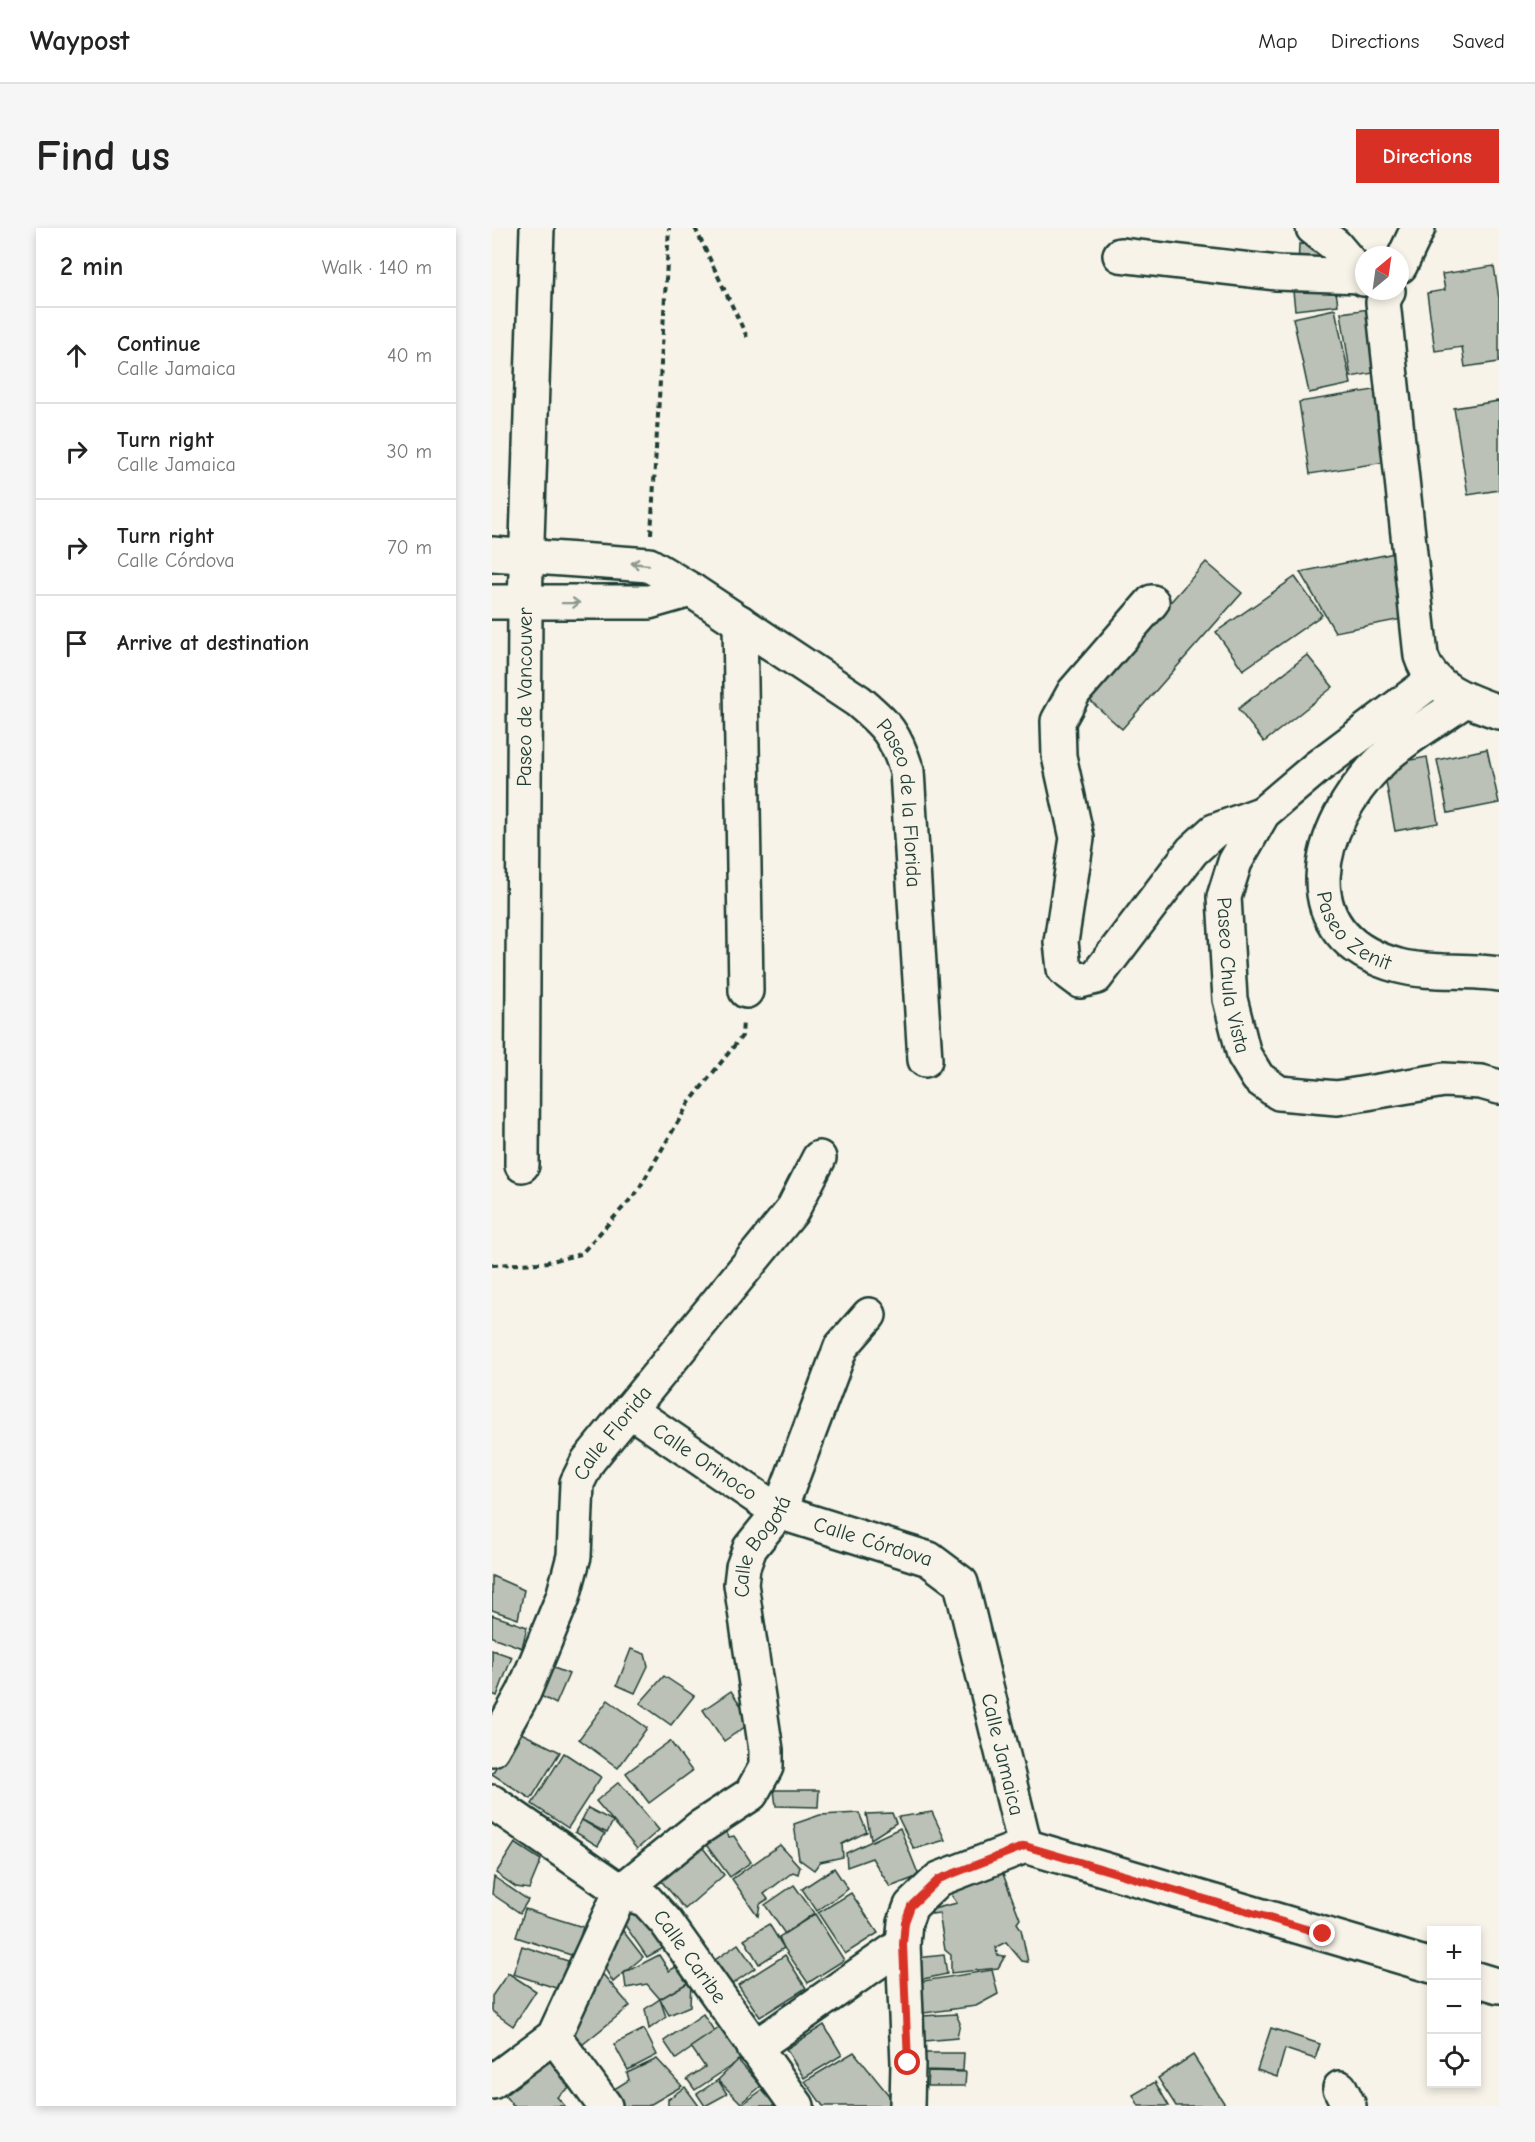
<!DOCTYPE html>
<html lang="en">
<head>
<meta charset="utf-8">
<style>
	:root { --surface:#fff; --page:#f6f6f6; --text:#222; --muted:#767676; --line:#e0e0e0; --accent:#d93025 }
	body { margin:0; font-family:"Comic Neue",sans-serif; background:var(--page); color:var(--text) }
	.controls { position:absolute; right:18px; bottom:18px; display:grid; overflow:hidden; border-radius:0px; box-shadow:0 3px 9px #0003 }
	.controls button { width:54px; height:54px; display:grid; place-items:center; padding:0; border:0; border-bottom:2px solid var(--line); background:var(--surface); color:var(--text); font:30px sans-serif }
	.compass { position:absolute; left:863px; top:18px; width:54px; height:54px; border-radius:50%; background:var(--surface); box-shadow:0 3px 9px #0003; rotate:29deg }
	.stop { position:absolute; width:18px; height:18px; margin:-14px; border:4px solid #d93025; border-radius:50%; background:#fff }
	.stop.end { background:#d93025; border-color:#fff; box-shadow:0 2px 6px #0008 }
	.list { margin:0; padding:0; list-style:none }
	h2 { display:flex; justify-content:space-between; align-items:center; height:78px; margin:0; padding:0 24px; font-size:26px }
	h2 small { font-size:20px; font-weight:400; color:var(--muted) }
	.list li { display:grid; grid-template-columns:39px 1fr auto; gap:18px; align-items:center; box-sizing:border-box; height:96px; padding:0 24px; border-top:2px solid var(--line) }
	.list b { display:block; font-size:22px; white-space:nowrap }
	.list p { margin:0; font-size:20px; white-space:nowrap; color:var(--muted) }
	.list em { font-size:20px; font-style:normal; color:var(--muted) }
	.icon { flex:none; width:33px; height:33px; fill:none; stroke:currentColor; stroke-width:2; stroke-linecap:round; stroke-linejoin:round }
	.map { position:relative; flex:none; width:1007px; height:1878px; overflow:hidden; border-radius:0px }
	header { display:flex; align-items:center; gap:36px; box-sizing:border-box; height:84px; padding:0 30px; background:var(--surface); border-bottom:2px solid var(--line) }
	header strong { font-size:28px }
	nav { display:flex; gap:33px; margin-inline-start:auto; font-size:21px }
	.intro { display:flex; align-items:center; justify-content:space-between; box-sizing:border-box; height:144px; padding:0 36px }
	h1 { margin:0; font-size:42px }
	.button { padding:15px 27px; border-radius:0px; background:var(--accent); color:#fff; font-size:21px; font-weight:700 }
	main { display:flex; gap:36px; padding:0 36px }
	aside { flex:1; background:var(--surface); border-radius:0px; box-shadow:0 3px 9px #0003 }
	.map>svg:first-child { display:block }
	.building { fill:#bbc1b6; stroke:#1f3d34; stroke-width:1.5 }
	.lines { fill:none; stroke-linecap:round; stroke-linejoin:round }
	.minor-casing { stroke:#1f3d34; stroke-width:38 }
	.path { stroke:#1f3d34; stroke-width:4; stroke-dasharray:6 4.5; stroke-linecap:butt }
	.minor { stroke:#f7f3e8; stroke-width:33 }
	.oneway { stroke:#8b988e }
	.route { stroke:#d93025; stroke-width:8 }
	.labels { text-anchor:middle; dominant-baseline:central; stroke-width:5; stroke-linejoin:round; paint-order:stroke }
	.street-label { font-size:21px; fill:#1f3d34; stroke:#f7f3e8 }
</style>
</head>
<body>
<header>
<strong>Waypost</strong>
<nav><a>Map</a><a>Directions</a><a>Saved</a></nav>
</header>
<div class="intro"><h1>Find us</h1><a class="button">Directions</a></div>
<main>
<aside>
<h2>2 min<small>Walk · 140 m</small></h2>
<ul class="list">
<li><svg class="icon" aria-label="ahead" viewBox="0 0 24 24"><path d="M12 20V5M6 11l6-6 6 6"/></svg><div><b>Continue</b><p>Calle Jamaica</p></div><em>40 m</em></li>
<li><svg class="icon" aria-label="right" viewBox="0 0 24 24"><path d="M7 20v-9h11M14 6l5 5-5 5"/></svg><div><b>Turn right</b><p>Calle Jamaica</p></div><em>30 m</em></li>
<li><svg class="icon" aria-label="right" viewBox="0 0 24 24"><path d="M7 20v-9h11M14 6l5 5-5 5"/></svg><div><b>Turn right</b><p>Calle Córdova</p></div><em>70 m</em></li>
<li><svg class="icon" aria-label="arrive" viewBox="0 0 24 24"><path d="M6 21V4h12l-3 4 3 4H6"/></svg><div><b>Arrive at destination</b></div></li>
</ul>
</aside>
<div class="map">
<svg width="1007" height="1878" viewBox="0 0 1007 1878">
	<rect width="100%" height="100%" fill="#f7f3e8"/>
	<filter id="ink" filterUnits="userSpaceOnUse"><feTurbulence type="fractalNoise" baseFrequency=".0167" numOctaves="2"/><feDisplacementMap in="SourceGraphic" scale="12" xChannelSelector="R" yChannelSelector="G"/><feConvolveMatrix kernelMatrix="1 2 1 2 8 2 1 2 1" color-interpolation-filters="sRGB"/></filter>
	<g filter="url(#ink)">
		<!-- building -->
		<g class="building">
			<polygon points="807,16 842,17 841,44 806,43"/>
			<polygon points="1002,38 1007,71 1007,134 973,139 970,119 943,123 935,65 953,62 950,46"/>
			<polygon points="842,50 846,77 803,82 800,54"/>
			<polygon points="843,81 859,156 817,165 801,90"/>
			<polygon points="877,81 887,144 859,149 849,85"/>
			<polygon points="894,160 906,232 818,246 807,174"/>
			<polygon points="1007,173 1007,262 976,267 962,180"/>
			<polygon points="918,322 931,387 843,404 808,344"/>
			<polygon points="714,334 750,365 630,501 594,469"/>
			<polygon points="803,349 830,387 751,442 724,404"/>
			<polygon points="815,427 841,459 772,514 746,481"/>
			<polygon points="995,521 1007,575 956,585 945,532"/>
			<polygon points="935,529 946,595 903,603 891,537"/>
			<polygon points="0,1348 32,1362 26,1391 0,1382"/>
			<polygon points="0,1387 35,1399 30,1420 0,1409"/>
			<polygon points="139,1421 153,1426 156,1438 143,1465 125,1457"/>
			<polygon points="0,1422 20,1429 5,1468 0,1466"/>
			<polygon points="57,1438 77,1446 64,1476 43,1465"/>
			<polygon points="172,1448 202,1468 179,1497 148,1475"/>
			<polygon points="239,1463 260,1494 232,1513 211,1482"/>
			<polygon points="116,1472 155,1500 126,1540 87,1511"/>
			<polygon points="25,1503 68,1524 39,1571 0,1546"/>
			<polygon points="178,1513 200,1543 157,1575 134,1545"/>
			<polygon points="72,1525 109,1549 76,1600 40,1576"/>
			<polygon points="127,1554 167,1602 145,1621 104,1573"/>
			<polygon points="282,1562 327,1562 326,1579 284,1578"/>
			<polygon points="96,1580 121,1593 115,1605 90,1592"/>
			<polygon points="440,1584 453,1612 422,1621 406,1589"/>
			<polygon points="367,1585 375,1604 350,1616 351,1629 328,1634 322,1642 307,1631 302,1596 328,1587"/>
			<polygon points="400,1585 404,1595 379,1611 374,1586"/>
			<polygon points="90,1592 113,1606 106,1618 83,1604"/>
			<polygon points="229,1596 237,1609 242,1608 259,1634 238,1649 209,1610"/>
			<polygon points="408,1600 427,1648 398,1659 380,1630 355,1639 354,1625"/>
			<polygon points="204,1611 232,1647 193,1681 166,1649"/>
			<polygon points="23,1615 49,1632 37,1661 24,1659 4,1645"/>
			<polygon points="288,1617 308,1639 306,1646 301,1644 272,1666 276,1671 268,1676 266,1688 240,1651"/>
			<polygon points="508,1638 528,1691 525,1695 529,1701 536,1734 530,1733 514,1714 504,1719 505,1727 513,1728 506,1740 459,1745 459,1727 453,1722 447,1685 439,1686 441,1681 465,1675 460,1668 465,1652"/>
			<polygon points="342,1640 356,1661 325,1683 310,1661"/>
			<polygon points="2,1649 36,1672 28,1685 0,1666"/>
			<polygon points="302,1657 322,1685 293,1706 273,1677"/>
			<polygon points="359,1665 386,1705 353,1726 326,1685"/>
			<polygon points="140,1673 177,1717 155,1729 130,1693"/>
			<polygon points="33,1681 91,1699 82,1728 24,1709"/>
			<polygon points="323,1686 352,1732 316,1755 292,1720 287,1709"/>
			<polygon points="277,1696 292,1720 267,1736 252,1711"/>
			<polygon points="128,1699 151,1729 121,1754 109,1734"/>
			<polygon points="246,1716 263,1740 240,1756 223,1732"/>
			<polygon points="30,1718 79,1734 70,1762 21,1746"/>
			<polygon points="167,1727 177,1743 187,1737 199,1753 168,1771 155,1756 134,1760 132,1745"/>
			<polygon points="293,1727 314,1760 268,1789 246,1757"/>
			<polygon points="452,1727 455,1746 417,1754 415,1731"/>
			<polygon points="500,1742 506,1766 484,1778 432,1785 425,1754"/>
			<polygon points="108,1743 138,1778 90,1817 81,1804"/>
			<polygon points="16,1745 44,1763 21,1798 0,1783 0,1768"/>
			<polygon points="199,1753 198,1778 177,1787 168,1771"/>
			<polygon points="168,1771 174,1789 157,1801 153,1781"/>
			<polygon points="211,1786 223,1804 184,1831 172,1813"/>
			<polygon points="464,1786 468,1795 465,1810 433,1813 430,1788"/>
			<polygon points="332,1797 350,1827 312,1850 294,1821"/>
			<polygon points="230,1798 251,1830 203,1862 195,1851 213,1839 199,1819"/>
			<polygon points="779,1800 828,1816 823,1831 793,1821 785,1849 765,1842"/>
			<polygon points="152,1801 165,1827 136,1842 122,1816"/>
			<polygon points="362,1824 400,1871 397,1878 331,1878 313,1853"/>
			<polygon points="432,1825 472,1825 471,1843 432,1842"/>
			<polygon points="58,1827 80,1857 65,1869 73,1878 21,1878 10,1864"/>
			<polygon points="701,1827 734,1878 684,1878 666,1850"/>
			<polygon points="165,1831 190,1858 156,1878 128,1878 119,1863 137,1852 135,1845"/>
			<polygon points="246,1832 269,1858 249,1875 226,1852"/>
			<polygon points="436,1843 474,1844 473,1858 435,1858"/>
			<polygon points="226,1852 235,1866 213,1878 205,1866"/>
			<polygon points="663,1854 677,1878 647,1878 641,1867"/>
			<polygon points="193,1859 207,1878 176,1878 176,1871"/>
			<polygon points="270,1862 284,1878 248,1878"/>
		</g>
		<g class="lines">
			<defs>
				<g id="minor">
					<polyline points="821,0 843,17 872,51"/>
					<polyline points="628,27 785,45 870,48"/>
					<polyline points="908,38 926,0"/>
					<path d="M896,63L891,74L929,428C940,462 976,473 1007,484"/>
					<path id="s1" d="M0,326L157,337L199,362L366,473C395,497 403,506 415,543L433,832"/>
					<polyline points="0,374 157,374 199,362"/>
					<polyline points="660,374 582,464 566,493 567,528 585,610 569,714 572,741 588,753 604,749 700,623 722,603 771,585"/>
					<polyline points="248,394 254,763"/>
					<path id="s2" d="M941,452L824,540L771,585L743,634L732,669L738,771L752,827L766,850L787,865L845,870L952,852L989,854L1007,859"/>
					<path id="s3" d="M973,472C946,492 912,510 888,534C824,597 794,708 907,738C937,746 976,741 1007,746"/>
					<path id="s4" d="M30,937L33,375L45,0"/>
					<path id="s5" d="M137,1182L287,1284L437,1331L469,1355L533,1618"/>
					<path id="s6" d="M0,1521L32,1464L71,1369L82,1328L85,1255L96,1233L300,983L327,930"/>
					<path id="s7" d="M0,1574L129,1663L154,1672L174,1694L305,1878"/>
					<polyline points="533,1618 940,1738"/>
					<polyline points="984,1751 1007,1758"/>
					<polyline points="62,1808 113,1878"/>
					<polyline points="262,1820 411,1716"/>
					<path id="s8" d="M0,1854L62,1808L129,1663L207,1600L259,1566L274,1539V1522L249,1356L251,1339L258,1320L287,1284L349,1119L377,1087"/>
					<polyline points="848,1860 857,1878"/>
					<polyline points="415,1878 416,1835 411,1716 413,1694 419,1678 447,1651 533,1618"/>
				</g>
			</defs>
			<!-- minor casing -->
			<use href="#minor" class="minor-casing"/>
			<!-- path -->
			<g class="path">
				<polyline points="203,0 255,109"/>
				<polyline points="159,306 177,0"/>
				<polyline points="0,1037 51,1035 89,1026 145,964 197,875 250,808 251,793"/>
			</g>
			<!-- minor -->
			<use href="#minor" class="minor"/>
		</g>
		<!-- one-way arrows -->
		<defs><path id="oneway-shaft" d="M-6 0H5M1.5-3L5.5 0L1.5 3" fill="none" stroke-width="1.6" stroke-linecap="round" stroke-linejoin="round" transform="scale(1.5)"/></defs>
		<g class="oneway">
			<use href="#oneway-shaft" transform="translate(148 336) rotate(-174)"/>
			<use href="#oneway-shaft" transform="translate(79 375) rotate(-1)"/>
		</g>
	</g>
	<g class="lines" filter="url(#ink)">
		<!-- route -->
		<polyline class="route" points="416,1835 411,1716 413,1694 419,1678 447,1651 533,1618 831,1706"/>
	</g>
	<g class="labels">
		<!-- street labels -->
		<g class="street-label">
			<text stroke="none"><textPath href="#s4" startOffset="468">Paseo de Vancouver</textPath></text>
			<text stroke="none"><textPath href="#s1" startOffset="524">Paseo de la Florida</textPath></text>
			<text stroke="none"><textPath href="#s3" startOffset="303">Paseo Zenit</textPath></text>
			<text stroke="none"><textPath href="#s2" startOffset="388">Paseo Chula Vista</textPath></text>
			<text stroke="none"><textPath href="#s6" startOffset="345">Calle Florida</textPath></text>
			<text stroke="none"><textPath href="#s5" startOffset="92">Calle Orinoco</textPath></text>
			<text stroke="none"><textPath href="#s5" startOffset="280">Calle Córdova</textPath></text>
			<text stroke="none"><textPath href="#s8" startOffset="658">Calle Bogotá</textPath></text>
			<text stroke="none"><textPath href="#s5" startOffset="555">Calle Jamaica</textPath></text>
			<text stroke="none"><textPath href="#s7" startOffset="255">Calle Caribe</textPath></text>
		</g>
	</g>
</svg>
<div class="controls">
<button>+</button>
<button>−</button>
<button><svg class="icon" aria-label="locate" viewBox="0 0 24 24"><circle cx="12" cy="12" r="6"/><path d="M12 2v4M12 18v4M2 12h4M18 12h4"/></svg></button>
</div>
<svg class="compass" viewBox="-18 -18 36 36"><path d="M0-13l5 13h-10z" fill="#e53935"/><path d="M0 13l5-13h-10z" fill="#767676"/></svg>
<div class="stop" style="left:416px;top:1835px"></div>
<div class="stop end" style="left:831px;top:1706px"></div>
</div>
</main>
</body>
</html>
